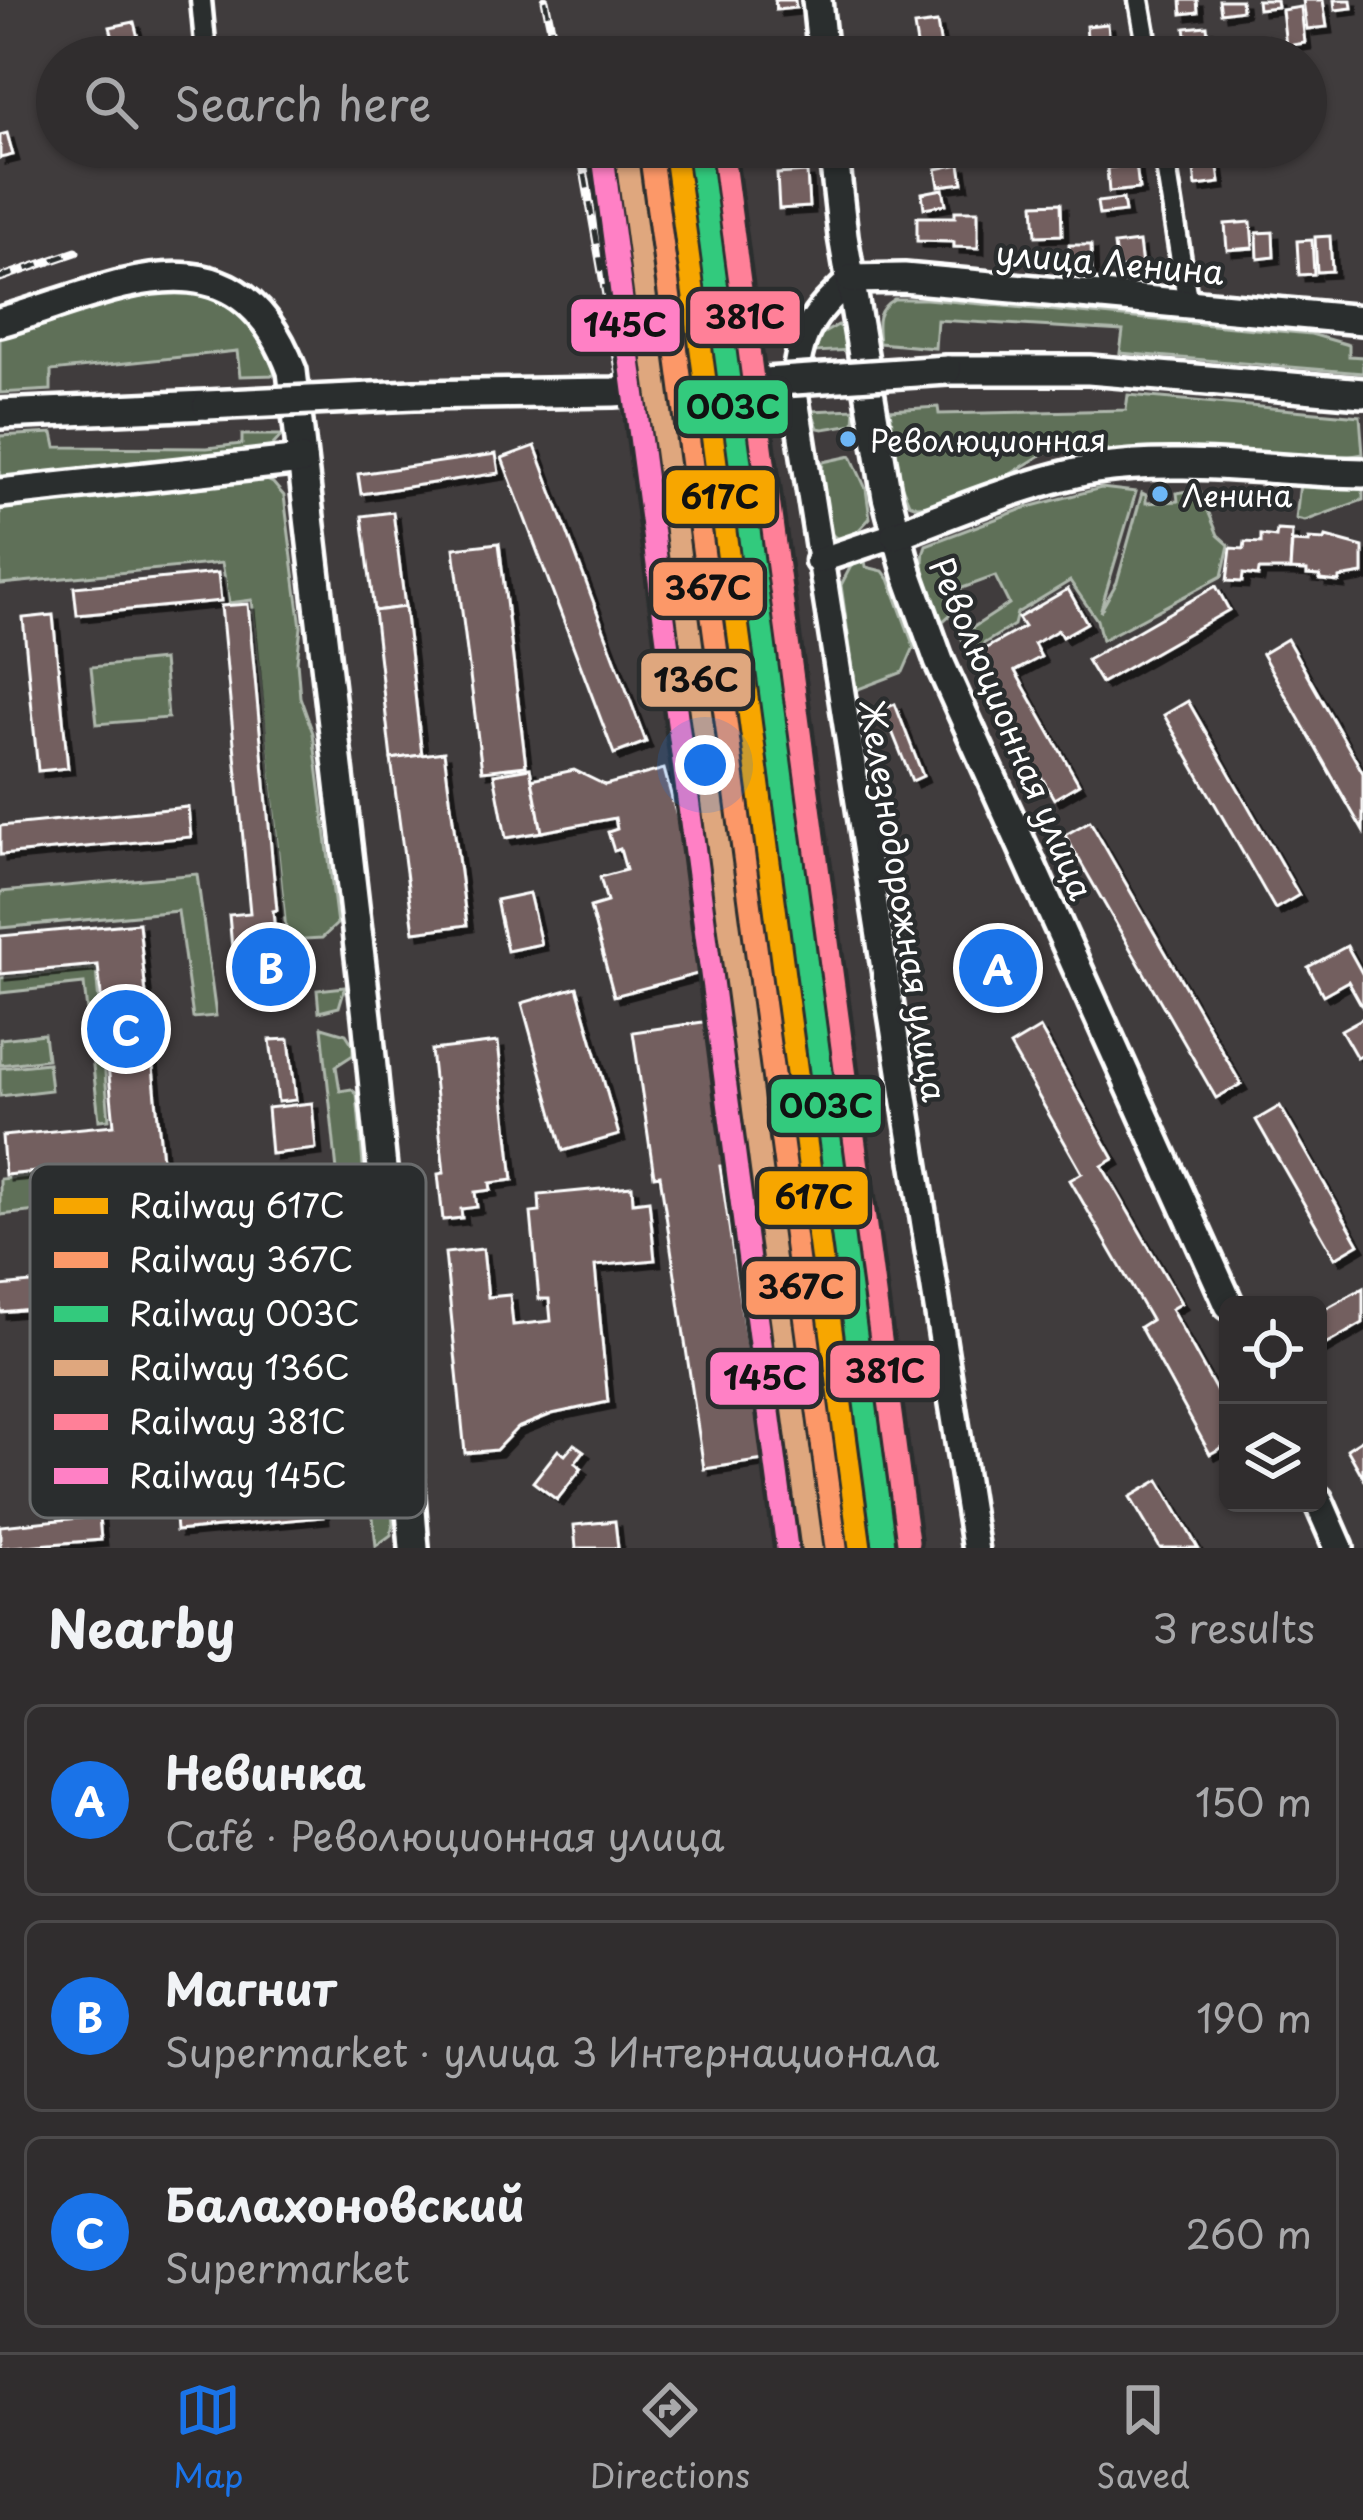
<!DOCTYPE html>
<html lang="en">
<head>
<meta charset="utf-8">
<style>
	:root { --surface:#302d2e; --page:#383536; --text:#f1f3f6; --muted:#a8a8aa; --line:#4b494a; --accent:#1a73e8 }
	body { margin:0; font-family:"Playpen Sans",sans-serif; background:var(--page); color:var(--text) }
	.controls { position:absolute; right:36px; bottom:36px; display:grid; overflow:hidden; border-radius:18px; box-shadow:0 3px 9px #0004 }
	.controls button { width:108px; height:108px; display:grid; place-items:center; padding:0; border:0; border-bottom:3px solid var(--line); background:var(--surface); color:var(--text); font:60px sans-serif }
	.you { position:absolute; left:705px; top:765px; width:42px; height:42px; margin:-30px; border:9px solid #fff; border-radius:50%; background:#1a73e8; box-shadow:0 0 0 18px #1a73e833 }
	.badge { display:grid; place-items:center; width:78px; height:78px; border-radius:50%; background:var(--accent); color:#fff; font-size:39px; font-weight:700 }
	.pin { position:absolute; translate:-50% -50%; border:6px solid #fff; box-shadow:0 3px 12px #0006 }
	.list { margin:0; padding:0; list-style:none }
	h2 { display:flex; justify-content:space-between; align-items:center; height:156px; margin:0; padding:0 48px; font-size:51px }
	h2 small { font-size:39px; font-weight:400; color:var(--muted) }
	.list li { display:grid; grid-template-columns:78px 1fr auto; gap:36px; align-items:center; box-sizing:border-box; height:192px; margin:0 24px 24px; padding:0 24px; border:3px solid var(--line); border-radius:18px }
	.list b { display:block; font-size:45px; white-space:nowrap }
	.list p { margin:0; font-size:39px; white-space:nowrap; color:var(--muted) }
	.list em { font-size:39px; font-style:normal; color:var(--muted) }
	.icon { flex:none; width:66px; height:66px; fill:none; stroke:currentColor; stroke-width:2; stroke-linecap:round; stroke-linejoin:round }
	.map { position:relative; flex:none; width:1363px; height:1548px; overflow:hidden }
	.search { position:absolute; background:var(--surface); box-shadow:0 3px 9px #0004; left:36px; right:36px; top:36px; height:132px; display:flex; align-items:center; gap:30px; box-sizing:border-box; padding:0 42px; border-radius:66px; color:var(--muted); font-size:45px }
	.sheet { height:804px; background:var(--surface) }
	nav { display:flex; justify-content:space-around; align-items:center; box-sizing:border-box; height:168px; border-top:3px solid var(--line); background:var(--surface); font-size:33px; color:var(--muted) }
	nav a { display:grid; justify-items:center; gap:6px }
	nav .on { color:var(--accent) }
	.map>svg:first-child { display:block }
	.green { fill:#5e6f58; stroke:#aeb7ac; stroke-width:3 }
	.building { fill:#735f5f; stroke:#fff; stroke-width:3; filter:url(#shadow) }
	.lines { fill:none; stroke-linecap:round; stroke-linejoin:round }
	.minor-casing { stroke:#fff; stroke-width:27 }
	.tertiary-casing { stroke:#fff; stroke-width:33 }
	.secondary-casing { stroke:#fff; stroke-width:36 }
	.minor { stroke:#2a2d2e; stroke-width:18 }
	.tertiary { stroke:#2a2d2e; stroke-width:24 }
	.secondary { stroke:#2a2d2e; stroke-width:27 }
	.rail-casing { stroke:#fff; stroke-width:9 }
	.rail { stroke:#2a2d2e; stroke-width:4.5; stroke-dasharray:14; stroke-linecap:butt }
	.secondary-bridge-casing { stroke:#fff; stroke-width:36; stroke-linecap:butt }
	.secondary-bridge { stroke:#2a2d2e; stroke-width:27 }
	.rail-1-casing { stroke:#2a2d2e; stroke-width:30 }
	.rail-2-casing { stroke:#2a2d2e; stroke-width:30 }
	.rail-3-casing { stroke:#2a2d2e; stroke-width:30 }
	.rail-4-casing { stroke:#2a2d2e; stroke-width:30 }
	.rail-5-casing { stroke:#2a2d2e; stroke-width:30 }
	.rail-6-casing { stroke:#2a2d2e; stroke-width:30 }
	.rail-1 { stroke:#f7a600; stroke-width:21 }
	.rail-2 { stroke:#fc9868; stroke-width:21 }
	.rail-3 { stroke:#33ca7d; stroke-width:21 }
	.rail-4 { stroke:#dfa77e; stroke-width:21 }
	.rail-5 { stroke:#ff8098; stroke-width:21 }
	.rail-6 { stroke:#ff80c5; stroke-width:21 }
	.bus-dot { fill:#6db6f5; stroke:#2a2d2e; stroke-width:4.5 }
	.labels { text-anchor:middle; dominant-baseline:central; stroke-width:9; stroke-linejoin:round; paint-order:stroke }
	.bus-label { font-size:30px; fill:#fff; stroke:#2a2d2e; text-anchor:start }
	.street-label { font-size:33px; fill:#fff; stroke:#2a2d2e }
	.key { fill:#2a2d2e; stroke:#6a6c6d; stroke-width:3 }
	.key-label { font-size:33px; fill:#fff }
	.line-badge { stroke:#2a2d2e; stroke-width:4.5 }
	.pale-badge-label { font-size:33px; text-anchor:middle; font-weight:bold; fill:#111 }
</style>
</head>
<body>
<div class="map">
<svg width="1363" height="1548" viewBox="0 0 1363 1548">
	<defs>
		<filter id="shadow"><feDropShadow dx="6" dy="6" stdDeviation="0" flood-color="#0009"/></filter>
	</defs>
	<rect width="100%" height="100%" fill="#403c3d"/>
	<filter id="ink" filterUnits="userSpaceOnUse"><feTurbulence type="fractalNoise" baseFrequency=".00833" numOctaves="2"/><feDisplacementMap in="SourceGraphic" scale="24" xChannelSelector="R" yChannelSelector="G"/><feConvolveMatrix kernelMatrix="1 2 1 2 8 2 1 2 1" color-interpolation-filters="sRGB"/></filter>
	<g filter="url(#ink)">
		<!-- green -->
		<g class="green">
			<path d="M167,289C224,294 258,318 275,375L240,376L237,351L51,371V390L0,393V334L131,293Z"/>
			<path d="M894,299H926L1311,334L1349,345V356L1363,357V373L1120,353L1123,331L937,320L935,348L879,343C877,323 875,310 894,299Z"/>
			<polygon points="838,325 848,333 852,350 815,352 822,334"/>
			<polygon points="1128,395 1360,416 1363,454 1329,460 1130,456 1088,451 1082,436 1051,443 1051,449 1009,475 930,505 917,506 909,503 901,484 890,410 938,407 939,414 1126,410"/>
			<polygon points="855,409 854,424 823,429 818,428 812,411"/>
			<polygon points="53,433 56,447 207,448 242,444 242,435 282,435 271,447 0,482 0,436"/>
			<path d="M851,456L866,489L870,518L856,533L858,540C814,550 820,489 823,462Z"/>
			<polygon points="260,477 273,483 284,496 301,627 297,661 300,697 313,733 337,924 322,938 287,940 252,600 229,603 222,563 0,584 0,499 114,495"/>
			<polygon points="1363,482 1363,500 1305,521 1296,519 1300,483"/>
			<path d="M1101,488L1136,492L1100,612L1117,582L1142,493L1146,495V503L1178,501L1177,493L1199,489L1218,535L1229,545L1222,576L1102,640L1097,620L1070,581L1017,613L1014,625L970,652L960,636L1009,604L995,576L946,594L952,613L942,622C934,599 916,569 926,545L1025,508Z"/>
			<polygon points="865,561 866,567 883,571 889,579 914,647 903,672 856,690 841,585 851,566"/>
			<polygon points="163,660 168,718 97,724 91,667"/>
			<polygon points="197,874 216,1016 193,1018 178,911 0,928 0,892"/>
			<polygon points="96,969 109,1119 99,1120 84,984 0,993 0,978"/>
			<polygon points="345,987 339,1007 319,1012 317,990"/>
			<polygon points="322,1027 346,1034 353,1045 353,1055 336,1066 340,1091 351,1089 357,1094 393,1523 391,1535 376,1546"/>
			<polygon points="44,1034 47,1059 0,1065 0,1039"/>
			<polygon points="48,1063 51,1090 0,1096 0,1068"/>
			<path d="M180,1161L186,1163C194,1185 176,1192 158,1198L0,1215V1179Z"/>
		</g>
		<!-- building -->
		<g class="building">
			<polygon points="775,0 795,0 796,8 776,10"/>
			<polygon points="1181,0 1197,0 1198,12 1182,14"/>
			<polygon points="1219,0 1241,0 1242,10 1221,13"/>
			<polygon points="1257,0 1276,0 1277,7 1258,9"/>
			<polygon points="1303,0 1323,0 1327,27 1307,29"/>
			<polygon points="1334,0 1351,0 1352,8 1335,10"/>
			<polygon points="1301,7 1305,43 1286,46 1282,10"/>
			<polygon points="134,22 142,54 118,57 110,27"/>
			<polygon points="937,23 941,47 918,51 914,26"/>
			<polygon points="1108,24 1110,45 1088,48 1086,26"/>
			<polygon points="1207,26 1209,45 1188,47 1185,28"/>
			<polygon points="110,48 112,57 81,57 81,54"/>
			<polygon points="7,133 13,155 0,158 0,135"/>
			<polygon points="1217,160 1220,183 1196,186 1193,163"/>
			<polygon points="960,164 963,183 939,186 936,169"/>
			<polygon points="1136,164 1139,189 1109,192 1107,168"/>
			<polygon points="807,172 809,207 779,209 777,174"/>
			<polygon points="943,189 946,204 924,208 922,193"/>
			<polygon points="1123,199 1125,212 1099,215 1097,202"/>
			<polygon points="1061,203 1062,235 1036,236 1034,204"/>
			<polygon points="955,211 978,211 978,248 954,247 954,242 917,241 917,217 955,217"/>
			<polygon points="1251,222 1253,248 1227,250 1225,224"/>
			<polygon points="1273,232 1274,257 1258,259 1257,233"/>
			<polygon points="1330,236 1332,271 1317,272 1315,237"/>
			<polygon points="1312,240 1314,274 1299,275 1297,241"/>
			<polygon points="1139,242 1142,266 1117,269 1114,245"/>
			<polygon points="1069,245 1091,245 1092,275 1070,275"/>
			<polygon points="535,446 646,742 614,754 502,458"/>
			<polygon points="496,454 499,473 361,494 358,474"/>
			<polygon points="393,512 405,607 374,611 362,516"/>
			<polygon points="1277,530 1292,531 1290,570 1259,570 1258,576 1243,574 1242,582 1227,581 1231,548 1244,549 1245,542 1261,543 1261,535 1276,537"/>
			<polygon points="1326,537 1363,547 1363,574 1339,578 1339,582 1320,580 1320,576 1307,575 1307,571 1290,570 1292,542 1309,543 1309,539 1325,540"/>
			<polygon points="499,543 526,766 482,771 454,548"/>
			<polygon points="218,573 221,601 77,615 74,587"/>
			<polygon points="1216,586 1229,610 1101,683 1087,660"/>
			<polygon points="1068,589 1087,623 1062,637 1058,630 1034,644 1041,657 1015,671 1079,784 1054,799 972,656 1024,627 1018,618"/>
			<polygon points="248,604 277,910 273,911 276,945 288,944 293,991 243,996 241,980 235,981 229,915 250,913 221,606"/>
			<polygon points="405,607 422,755 391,759 374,611"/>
			<polygon points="53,615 68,768 38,771 23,618"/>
			<polygon points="1287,639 1363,773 1363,831 1262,654"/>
			<polygon points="1188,701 1299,895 1275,909 1164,715"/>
			<polygon points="895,704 923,776 912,781 883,709"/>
			<polygon points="444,752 467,925 414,932 391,759"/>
			<polygon points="530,768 542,832 506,838 494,774"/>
			<polygon points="664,769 706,924 693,927 705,972 614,996 590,907 607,902 600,877 626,870 620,849 614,851 608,832 617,829 615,818 542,832 532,779 574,770 605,785"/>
			<polygon points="188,807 191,837 0,855 0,826"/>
			<polygon points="1090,821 1241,1084 1216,1098 1065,835"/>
			<polygon points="529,893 541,944 507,951 496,900"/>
			<polygon points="139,923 162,1160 5,1175 2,1136 114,1125 98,965 0,974 0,936"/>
			<polygon points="1347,946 1363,975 1363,1008 1348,981 1323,995 1308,967"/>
			<polygon points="1010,973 1018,990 979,1009 971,991"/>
			<polygon points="577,987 619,1135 563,1151 522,1003"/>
			<polygon points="1363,1018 1363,1055 1357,1058 1341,1030"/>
			<polygon points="710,1021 731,1165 720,1166 764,1460 704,1469 660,1175 654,1176 633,1032"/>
			<polygon points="1040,1028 1114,1159 1102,1166 1181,1303 1171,1309 1228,1412 1228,1444 1210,1454 1140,1327 1151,1320 1070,1180 1082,1173 1010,1046"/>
			<polygon points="289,1039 296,1100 278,1102 270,1040"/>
			<polygon points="498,1042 513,1180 490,1183 491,1190 475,1192 477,1207 461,1209 462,1218 443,1220 438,1174 444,1173 431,1050"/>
			<polygon points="312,1103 316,1149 271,1154 267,1108"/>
			<polygon points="1280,1106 1359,1244 1335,1258 1256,1120"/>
			<polygon points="632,1186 633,1202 649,1200 655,1260 595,1266 608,1402 552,1414 517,1428 496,1450 465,1453 445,1253 483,1249 488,1297 510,1295 513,1325 551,1321 549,1299 539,1299 531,1213 540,1212 539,1195"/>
			<polygon points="235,1263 238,1289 0,1312 0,1286"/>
			<polygon points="1363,1288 1363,1323 1318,1349 1318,1313"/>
			<polygon points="1363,1439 1363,1477 1347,1449"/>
			<polygon points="574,1444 584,1451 575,1463 582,1468 557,1500 533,1482 558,1450 565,1455"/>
			<polygon points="1159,1480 1198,1548 1160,1548 1130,1497"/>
			<polygon points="321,1490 323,1517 176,1531 174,1505"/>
			<polygon points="99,1516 101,1540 0,1548 0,1526"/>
			<polygon points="615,1521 618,1548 576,1548 574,1525"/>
		</g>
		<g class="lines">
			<defs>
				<g id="minor">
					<polyline points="201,0 205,43"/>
					<polyline points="1139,0 1149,57"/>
					<polyline points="1163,147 1188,305"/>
				</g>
				<g id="tertiary">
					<path d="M851,279C810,317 799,333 794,389L975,1548"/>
					<polyline points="818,561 895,535"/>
				</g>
				<g id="secondary">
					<polyline points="817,0 823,57"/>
					<polyline points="833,147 843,236 887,497 908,575 939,661 1229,1305"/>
					<polyline points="851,279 904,278 1363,320"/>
					<path d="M0,322C113,290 235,219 292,371L367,1017L392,1268L414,1548"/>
					<polyline points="947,370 1089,370 1363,393"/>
					<polyline points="0,414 207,405"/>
					<polyline points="0,493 302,460"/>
					<path d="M895,535C953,512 1036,479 1096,469C1183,456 1276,472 1363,473"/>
					<polyline points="1318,1500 1339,1548"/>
				</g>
			</defs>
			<!-- minor casing -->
			<use href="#minor" class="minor-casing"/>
			<!-- tertiary casing -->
			<use href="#tertiary" class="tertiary-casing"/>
			<!-- secondary casing -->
			<use href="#secondary" class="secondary-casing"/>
			<!-- minor -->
			<use href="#minor" class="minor"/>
			<!-- tertiary -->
			<use href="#tertiary" class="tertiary"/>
			<!-- secondary -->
			<use href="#secondary" class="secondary"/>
			<defs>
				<g id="rail">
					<polyline points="545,0 557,57"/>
					<polyline points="580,147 638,478"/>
					<polyline points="0,278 76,252"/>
				</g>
			</defs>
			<!-- rail casing -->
			<use href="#rail" class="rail-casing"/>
			<!-- rail -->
			<use href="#rail" class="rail"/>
			<defs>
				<polyline id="secondary-bridge" points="207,405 414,395 613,392 947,370"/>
			</defs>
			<!-- secondary-bridge casing -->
			<use href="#secondary-bridge" class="secondary-bridge-casing"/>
			<!-- secondary-bridge -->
			<use href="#secondary-bridge" class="secondary-bridge"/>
			<defs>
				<polyline id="rail-1" points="674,147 860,1548"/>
				<polyline id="rail-2" points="650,150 836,1548"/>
				<polyline id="rail-3" points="698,147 884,1545"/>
				<polyline id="rail-4" points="626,153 812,1548"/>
				<polyline id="rail-5" points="722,147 908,1542"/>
				<polyline id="rail-6" points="603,156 787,1548"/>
			</defs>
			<!-- rail-1 casing -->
			<use href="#rail-1" class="rail-1-casing"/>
			<!-- rail-2 casing -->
			<use href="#rail-2" class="rail-2-casing"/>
			<!-- rail-3 casing -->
			<use href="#rail-3" class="rail-3-casing"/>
			<!-- rail-4 casing -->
			<use href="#rail-4" class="rail-4-casing"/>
			<!-- rail-5 casing -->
			<use href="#rail-5" class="rail-5-casing"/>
			<!-- rail-6 casing -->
			<use href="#rail-6" class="rail-6-casing"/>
			<!-- rail-1 -->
			<use href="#rail-1" class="rail-1"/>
			<!-- rail-2 -->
			<use href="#rail-2" class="rail-2"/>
			<!-- rail-3 -->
			<use href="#rail-3" class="rail-3"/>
			<!-- rail-4 -->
			<use href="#rail-4" class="rail-4"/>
			<!-- rail-5 -->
			<use href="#rail-5" class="rail-5"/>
			<!-- rail-6 -->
			<use href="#rail-6" class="rail-6"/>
		</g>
	</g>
	<!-- markers -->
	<g class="bus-dot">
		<circle cx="848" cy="439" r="10"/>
		<circle cx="1160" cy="494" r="10"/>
	</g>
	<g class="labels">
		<!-- bus labels -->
		<g class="bus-label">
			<text x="870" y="439">Революционная</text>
			<text x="1182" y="494">Ленина</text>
		</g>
		<!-- street labels -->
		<g class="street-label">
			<text transform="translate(1110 261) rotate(5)">улица Ленина</text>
			<text transform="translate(1013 728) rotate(67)">Революционная улица</text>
			<text transform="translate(905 900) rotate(81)">Железнодорожная улица</text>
		</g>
	</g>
	<!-- legend -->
	<rect x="30" y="1164" width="396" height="354" rx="18" class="key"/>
	<rect x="54" y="1198" width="54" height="16" fill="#f7a600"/>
	<rect x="54" y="1252" width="54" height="16" fill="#fc9868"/>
	<rect x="54" y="1306" width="54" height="16" fill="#33ca7d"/>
	<rect x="54" y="1360" width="54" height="16" fill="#dfa77e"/>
	<rect x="54" y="1414" width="54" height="16" fill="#ff8098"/>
	<rect x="54" y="1468" width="54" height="16" fill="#ff80c5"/>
	<g class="key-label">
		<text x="129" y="1218">Railway 617C</text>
		<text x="129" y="1272">Railway 367С</text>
		<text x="129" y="1326">Railway 003С</text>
		<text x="129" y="1380">Railway 136С</text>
		<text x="129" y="1434">Railway 381С</text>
		<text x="129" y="1488">Railway 145С</text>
	</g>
	<g class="line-badge">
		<rect x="688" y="289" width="114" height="57" rx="12" fill="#ff8098"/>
		<rect x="569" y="297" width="113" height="57" rx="12" fill="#ff80c5"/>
		<rect x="676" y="378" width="114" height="58" rx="12" fill="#33ca7d"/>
		<rect x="664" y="468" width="113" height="58" rx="12" fill="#f7a600"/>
		<rect x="651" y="560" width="114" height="58" rx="12" fill="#fc9868"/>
		<rect x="639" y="651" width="114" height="58" rx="12" fill="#dfa77e"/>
		<rect x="769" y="1077" width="114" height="58" rx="12" fill="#33ca7d"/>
		<rect x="757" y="1169" width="113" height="58" rx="12" fill="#f7a600"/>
		<rect x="744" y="1259" width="114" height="58" rx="12" fill="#fc9868"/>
		<rect x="828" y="1343" width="114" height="57" rx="12" fill="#ff8098"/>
		<rect x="708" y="1350" width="113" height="57" rx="12" fill="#ff80c5"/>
	</g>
	<g class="pale-badge-label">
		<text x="745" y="329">381С</text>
		<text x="625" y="337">145С</text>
		<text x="733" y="419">003С</text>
		<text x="720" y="509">617C</text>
		<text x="708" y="600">367С</text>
		<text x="696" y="692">136С</text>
		<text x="826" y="1118">003С</text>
		<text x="814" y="1209">617C</text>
		<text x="801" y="1299">367С</text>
		<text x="885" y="1383">381С</text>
		<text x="765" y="1390">145С</text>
	</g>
</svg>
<div class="controls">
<button><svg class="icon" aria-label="locate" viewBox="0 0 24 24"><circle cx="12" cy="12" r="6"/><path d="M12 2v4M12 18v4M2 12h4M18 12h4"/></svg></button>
<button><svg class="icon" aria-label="layers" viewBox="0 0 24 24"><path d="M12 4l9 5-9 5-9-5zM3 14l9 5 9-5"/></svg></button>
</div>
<div class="you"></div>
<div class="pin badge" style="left:998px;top:968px">A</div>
<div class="pin badge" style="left:271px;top:967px">B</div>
<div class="pin badge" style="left:126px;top:1029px">C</div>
<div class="search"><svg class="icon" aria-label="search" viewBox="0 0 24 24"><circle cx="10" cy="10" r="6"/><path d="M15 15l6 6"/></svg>Search here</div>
</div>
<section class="sheet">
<h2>Nearby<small>3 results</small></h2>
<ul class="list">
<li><span class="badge">A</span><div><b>Невинка</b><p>Café · Революционная улица</p></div><em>150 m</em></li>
<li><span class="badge">B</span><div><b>Магнит</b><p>Supermarket · улица 3 Интернационала</p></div><em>190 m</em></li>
<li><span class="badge">C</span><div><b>Балахоновский</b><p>Supermarket</p></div><em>260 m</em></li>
</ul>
</section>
<nav>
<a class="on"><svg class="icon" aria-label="map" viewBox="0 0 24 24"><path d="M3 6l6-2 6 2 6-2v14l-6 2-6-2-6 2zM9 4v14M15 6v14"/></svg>Map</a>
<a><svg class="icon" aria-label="directions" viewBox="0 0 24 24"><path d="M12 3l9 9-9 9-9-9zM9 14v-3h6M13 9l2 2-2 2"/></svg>Directions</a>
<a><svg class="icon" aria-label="saved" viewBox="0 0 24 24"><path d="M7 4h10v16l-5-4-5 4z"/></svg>Saved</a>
</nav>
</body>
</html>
